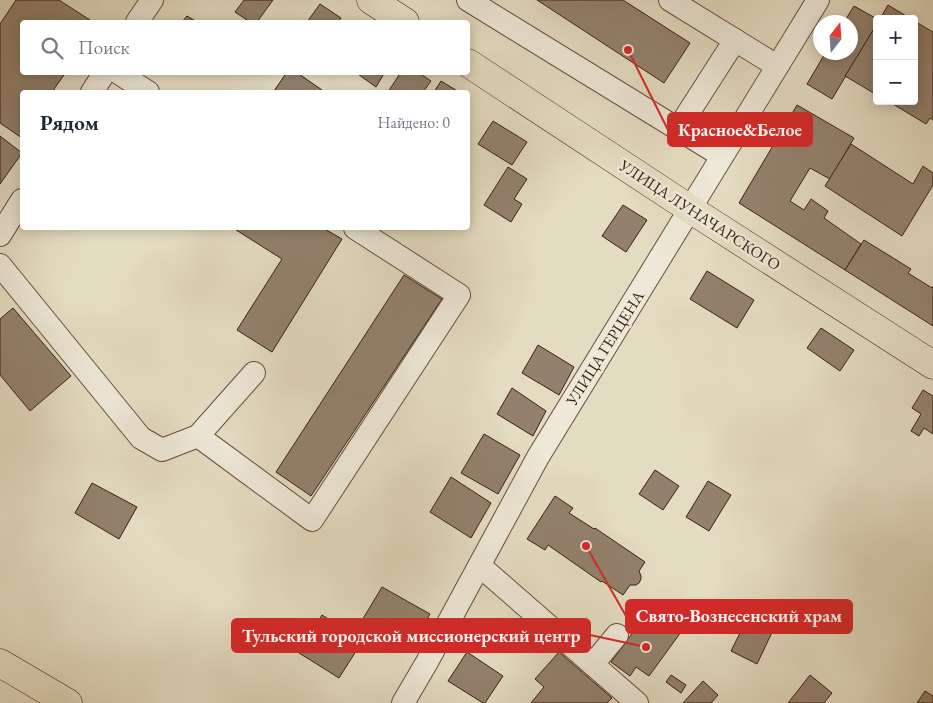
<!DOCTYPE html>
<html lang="ru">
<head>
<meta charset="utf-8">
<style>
	:root { --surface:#fff; --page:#f2f2f3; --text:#1f2937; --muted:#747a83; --line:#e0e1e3 }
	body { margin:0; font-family:"EB Garamond",serif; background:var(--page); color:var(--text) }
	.controls { position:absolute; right:15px; top:15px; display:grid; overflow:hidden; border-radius:5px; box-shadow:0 2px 12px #0003 }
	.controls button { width:45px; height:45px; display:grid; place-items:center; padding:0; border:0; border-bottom:1px solid var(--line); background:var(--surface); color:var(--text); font:25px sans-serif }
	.compass { position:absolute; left:813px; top:15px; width:45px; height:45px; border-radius:50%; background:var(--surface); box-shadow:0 2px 12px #0003; rotate:17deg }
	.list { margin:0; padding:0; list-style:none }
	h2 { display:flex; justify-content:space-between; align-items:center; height:65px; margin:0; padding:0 20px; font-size:21px }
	h2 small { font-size:16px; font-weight:400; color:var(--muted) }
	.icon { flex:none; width:28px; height:28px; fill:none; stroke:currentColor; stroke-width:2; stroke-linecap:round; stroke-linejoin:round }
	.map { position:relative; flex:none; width:933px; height:703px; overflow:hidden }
	.search { position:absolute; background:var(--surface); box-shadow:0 2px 12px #0003; left:20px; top:20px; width:450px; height:55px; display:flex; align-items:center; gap:12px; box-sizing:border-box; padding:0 18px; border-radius:5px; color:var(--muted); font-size:19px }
	.panel { position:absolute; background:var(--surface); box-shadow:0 2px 12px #0003; left:20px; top:90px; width:450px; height:140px; border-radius:5px }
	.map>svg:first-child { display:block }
	.building { fill:#93816d; stroke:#3b1e12 }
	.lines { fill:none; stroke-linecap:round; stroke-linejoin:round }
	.minor-casing { stroke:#654e3e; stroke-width:24 }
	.major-casing { stroke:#3b1e12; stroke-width:29 }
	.minor { stroke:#ede8d7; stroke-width:22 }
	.major { stroke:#e4dcc1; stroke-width:28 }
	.labels { text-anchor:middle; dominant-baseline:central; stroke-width:5; stroke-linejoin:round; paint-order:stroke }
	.street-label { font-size:16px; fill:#3b1e12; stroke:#ede8d7 }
	.leader { fill:none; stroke:#d62828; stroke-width:2 }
	.callout-dot { fill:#d62828; stroke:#ede8d7; stroke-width:2 }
	.callout { fill:#d62828; stroke:#d62828; stroke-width:2 }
	.callout-label { font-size:18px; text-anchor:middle; font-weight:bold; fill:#fff }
</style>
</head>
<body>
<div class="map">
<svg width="933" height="703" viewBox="0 0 933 703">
	<rect width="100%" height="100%" fill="#e4dcc1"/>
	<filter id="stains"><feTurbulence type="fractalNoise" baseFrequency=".004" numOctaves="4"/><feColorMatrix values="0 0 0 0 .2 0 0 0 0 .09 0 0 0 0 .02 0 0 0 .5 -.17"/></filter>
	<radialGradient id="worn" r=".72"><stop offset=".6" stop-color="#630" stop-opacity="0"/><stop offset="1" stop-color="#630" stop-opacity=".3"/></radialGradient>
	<!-- building -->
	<g class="building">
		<polygon points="16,0 59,0 93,22 22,22 22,72 66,72 52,92 22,92 22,138 0,123 0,24"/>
		<polygon points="244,0 273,0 257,22 250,22 235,12"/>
		<polygon points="537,0 623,0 690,43 664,83"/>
		<polygon points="320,4 341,18 338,22 307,22"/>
		<polygon points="888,5 911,19 880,19"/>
		<polygon points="854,6 877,19 877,24 832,99 807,84 826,52 850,52 850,22 844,22"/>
		<polygon points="187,16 197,22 182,22"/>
		<polygon points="914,21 933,32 933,120 930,118 926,124 888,101 914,101"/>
		<polygon points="877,24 877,95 845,76"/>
		<polygon points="287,72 296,72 322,90 321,92 277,92 274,91"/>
		<polygon points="355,72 385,72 376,87"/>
		<polygon points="401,72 418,72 431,81 423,92 388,92"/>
		<polygon points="441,81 459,92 434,92"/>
		<polygon points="797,105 854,138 830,179 810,168 790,201 804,210 811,199 828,211 824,218 861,244 845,270 739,203"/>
		<polygon points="493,121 527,142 512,165 478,144"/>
		<polygon points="0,136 22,153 0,184"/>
		<polygon points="851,144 913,184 923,166 933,173 933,185 902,236 825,186"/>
		<polygon points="508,167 527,179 514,199 522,204 511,222 484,205"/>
		<polygon points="623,205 647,220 626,252 602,236"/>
		<polygon points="233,228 323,228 342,239 272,352 237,330 282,259"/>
		<polygon points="864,240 911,269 908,273 932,288 933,286 933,326 845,270"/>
		<polygon points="707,271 754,300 737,328 690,299"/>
		<polygon points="404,275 442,299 311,496 276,472"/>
		<polygon points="13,308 71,376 30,411 0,375 0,319"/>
		<polygon points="821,328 854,350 840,371 807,348"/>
		<polygon points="538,345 574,367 559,395 522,373"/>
		<polygon points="512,388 546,411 533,436 497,414"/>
		<polygon points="923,390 933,396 933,434 924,428 919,436 911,431 921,414 912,408"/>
		<polygon points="484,434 520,455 498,494 461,473"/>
		<polygon points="655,470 679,486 663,510 639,494"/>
		<polygon points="451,477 491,503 471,538 430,512"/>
		<polygon points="708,481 731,495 709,531 686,517"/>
		<polygon points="92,483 137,507 119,539 75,513"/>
		<polygon points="555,496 573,508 569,513 594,529 595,528 645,562 639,571 641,576 641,579 639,583 636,585 630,585 623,595 602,581 601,582 548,545 545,550 527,539"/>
		<polygon points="382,587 430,614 410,650 361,622"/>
		<polygon points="751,611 776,624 757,664 731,651"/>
		<polygon points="322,615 363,640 339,678 299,653"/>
		<polygon points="642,620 659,631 666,621 681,632 649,676 636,667 630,676 611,662"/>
		<polygon points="467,652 503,676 485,703 483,703 448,681"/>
		<polygon points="559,652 612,698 607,703 531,703 544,687 535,679"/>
		<polygon points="671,675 686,685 681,693 666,682"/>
		<polygon points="810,675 832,693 824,703 788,703"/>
		<polygon points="703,681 718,695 711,703 683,703"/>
		<polygon points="925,691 933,696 933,703 917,703"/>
	</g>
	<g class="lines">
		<defs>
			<g id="minor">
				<polyline points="468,0 722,156"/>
				<polyline points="670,0 777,66"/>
				<polyline points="137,22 152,0"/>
				<polyline points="117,72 148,92"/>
				<polyline points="92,92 105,72"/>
				<polyline points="678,129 735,40"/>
				<polyline points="0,235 22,200"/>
				<polyline points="0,265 141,438 162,450 198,436 254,373"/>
				<polyline points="198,436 312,520 459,295 355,228"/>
				<polyline points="480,566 637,703"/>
				<polyline points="593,664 617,635"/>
				<polyline points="403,703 427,662 538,457 818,0"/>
			</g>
			<g id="major">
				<polyline points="371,0 405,22"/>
				<polyline points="468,63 690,209 933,365"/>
				<polyline points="0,663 68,703"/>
			</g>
		</defs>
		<!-- minor casing -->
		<use href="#minor" class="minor-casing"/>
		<!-- major casing -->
		<use href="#major" class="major-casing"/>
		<!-- minor -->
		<use href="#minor" class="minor"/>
		<!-- major -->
		<use href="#major" class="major"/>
	</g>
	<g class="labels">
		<!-- street labels -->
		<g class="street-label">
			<text transform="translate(700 215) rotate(33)">УЛИЦА ЛУНАЧАРСКОГО</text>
			<text transform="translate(605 348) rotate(-58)">УЛИЦА ГЕРЦЕНА</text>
		</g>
	</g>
	<!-- callouts -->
	<path class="leader" d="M628 50L668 130M586 546L626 616M646 647L590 635"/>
	<g class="callout-dot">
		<circle cx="628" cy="50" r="5"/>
		<circle cx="586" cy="546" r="5"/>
		<circle cx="646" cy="647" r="5"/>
	</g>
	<g class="callout">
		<rect x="668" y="113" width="144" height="33" rx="5"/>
		<rect x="626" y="600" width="226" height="33" rx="5"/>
		<rect x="232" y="619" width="358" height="33" rx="5"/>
	</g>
	<g class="callout-label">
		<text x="740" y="136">Красное&amp;Белое</text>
		<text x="739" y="622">Свято-Вознесенский храм</text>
		<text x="411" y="642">Тульский городской миссионерский центр</text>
	</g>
	<rect width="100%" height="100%" filter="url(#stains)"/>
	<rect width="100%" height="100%" fill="url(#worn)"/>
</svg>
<div class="controls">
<button>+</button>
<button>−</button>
</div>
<svg class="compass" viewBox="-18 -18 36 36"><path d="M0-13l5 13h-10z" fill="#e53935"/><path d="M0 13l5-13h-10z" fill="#747a83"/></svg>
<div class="search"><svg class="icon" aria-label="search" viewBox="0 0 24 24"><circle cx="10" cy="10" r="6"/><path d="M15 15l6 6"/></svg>Поиск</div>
<section class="panel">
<h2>Рядом<small>Найдено: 0</small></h2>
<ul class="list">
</ul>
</section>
</div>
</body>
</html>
